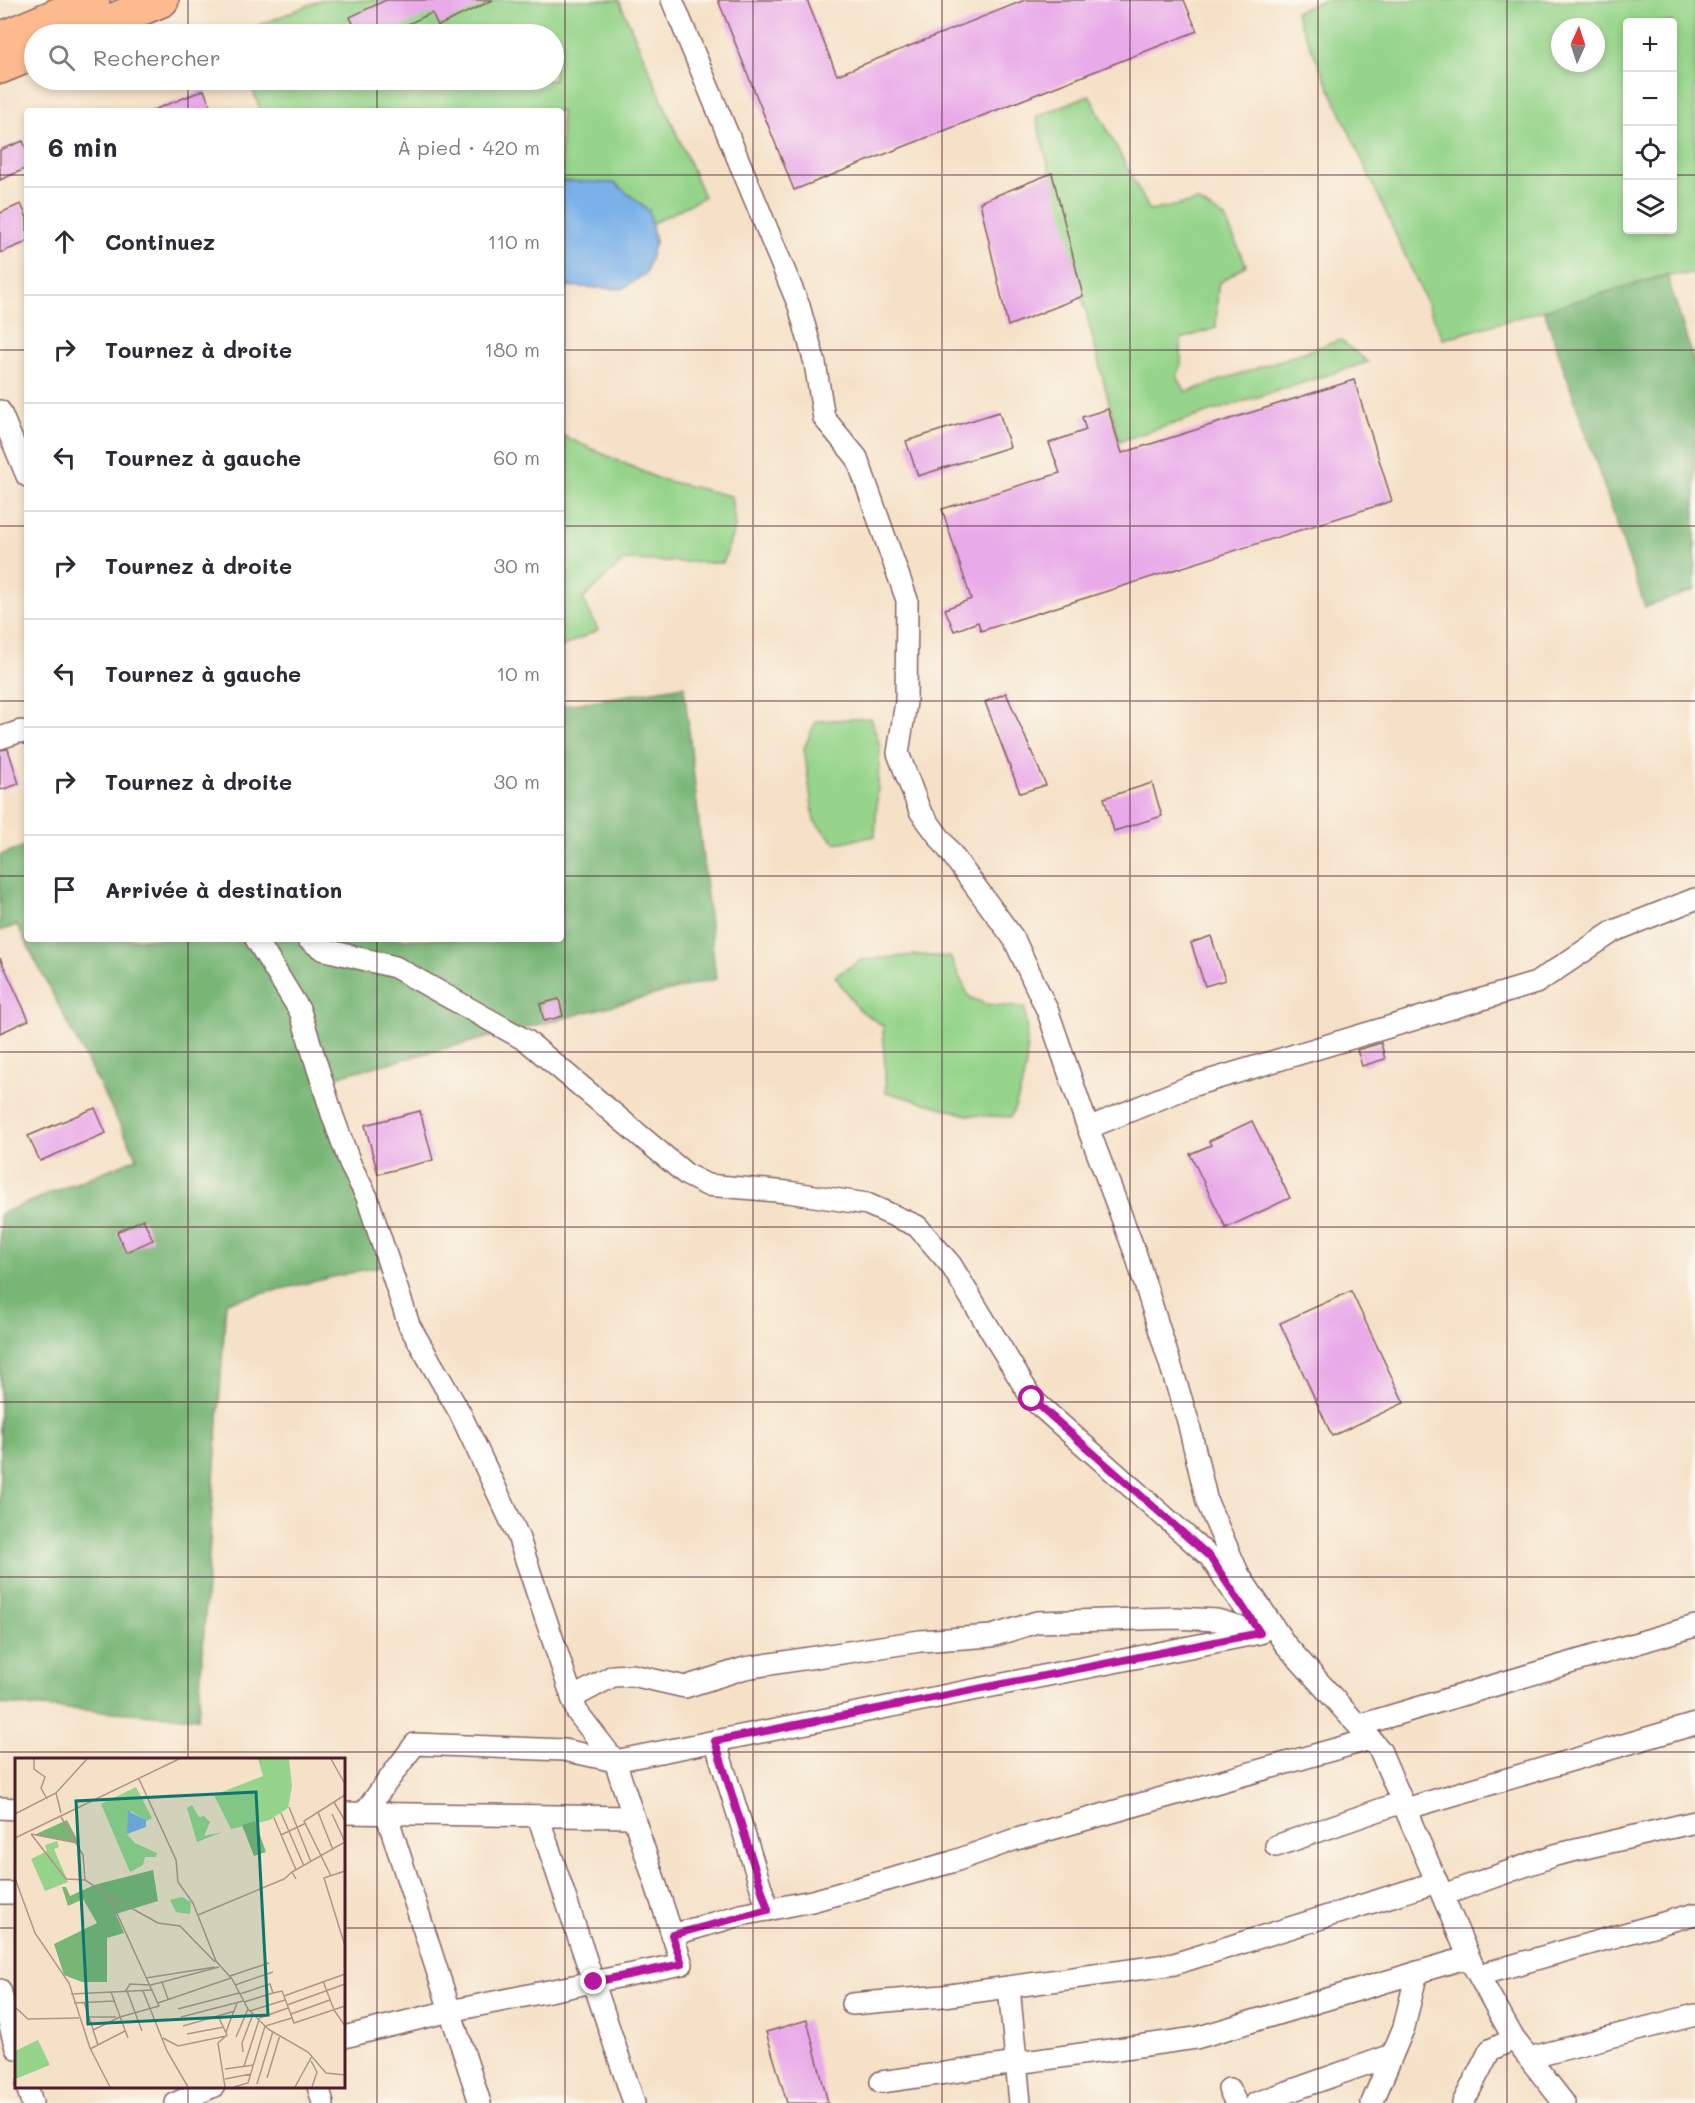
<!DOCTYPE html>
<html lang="fr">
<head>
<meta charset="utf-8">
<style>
	:root { --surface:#fff; --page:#f7f7f7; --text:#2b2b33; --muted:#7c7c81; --line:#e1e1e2 }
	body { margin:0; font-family:Mali,sans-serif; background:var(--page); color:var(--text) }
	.controls { position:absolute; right:18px; top:18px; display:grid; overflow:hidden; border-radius:6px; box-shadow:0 3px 9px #0003 }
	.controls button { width:54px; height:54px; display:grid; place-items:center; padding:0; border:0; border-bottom:2px solid var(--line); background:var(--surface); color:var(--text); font:30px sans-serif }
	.compass { position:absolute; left:1551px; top:18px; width:54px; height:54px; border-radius:50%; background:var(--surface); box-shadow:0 3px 9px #0003; rotate:3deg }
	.stop { position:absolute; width:18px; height:18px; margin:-14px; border:4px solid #b5179e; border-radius:50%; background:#fff }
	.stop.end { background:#b5179e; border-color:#fff; box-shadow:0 2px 6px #0008 }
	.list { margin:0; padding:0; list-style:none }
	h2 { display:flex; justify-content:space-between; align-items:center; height:78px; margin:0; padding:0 24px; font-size:26px }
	h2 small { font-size:20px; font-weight:400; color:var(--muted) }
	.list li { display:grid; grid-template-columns:39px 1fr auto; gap:18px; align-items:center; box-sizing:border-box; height:108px; padding:0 24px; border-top:2px solid var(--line) }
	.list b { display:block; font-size:22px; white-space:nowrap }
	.list em { font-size:20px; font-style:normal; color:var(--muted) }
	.icon { flex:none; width:33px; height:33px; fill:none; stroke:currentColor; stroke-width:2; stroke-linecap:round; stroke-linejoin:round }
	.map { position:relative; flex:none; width:1695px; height:2103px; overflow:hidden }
	.search { position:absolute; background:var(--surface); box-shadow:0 3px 9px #0003; left:24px; top:24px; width:540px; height:66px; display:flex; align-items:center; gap:15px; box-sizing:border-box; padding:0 21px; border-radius:33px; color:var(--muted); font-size:22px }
	.panel { position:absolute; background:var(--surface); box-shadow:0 3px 9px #0003; left:24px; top:108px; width:540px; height:834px; border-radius:6px }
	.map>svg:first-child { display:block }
	.green { fill:#95d48a; stroke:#707a5a; stroke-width:1.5; fill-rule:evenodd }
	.forest { fill:#78b676; stroke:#616a50; stroke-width:1.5 }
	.water { fill:#7ab1e9; stroke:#62688a; stroke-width:1.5 }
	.building { fill:#e9aae9 }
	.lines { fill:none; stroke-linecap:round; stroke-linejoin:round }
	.minor-casing { stroke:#866362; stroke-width:24 }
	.trunk-casing { stroke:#866362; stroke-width:36 }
	.minor { stroke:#fff; stroke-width:21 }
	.trunk { stroke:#fcba8e; stroke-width:33 }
	.route { stroke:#b5179e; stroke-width:8 }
	.grid { fill:none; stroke:#4a1f2b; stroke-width:1.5; stroke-opacity:0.55 }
	.inset-road { fill:none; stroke:#b19389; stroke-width:1.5 }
	.view { fill:#0f766e; fill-opacity:0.15; stroke:#0f766e; stroke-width:3 }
	.inset-edge { fill:none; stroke:#4a1f2b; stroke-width:3 }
</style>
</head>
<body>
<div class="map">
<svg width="1695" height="2103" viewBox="0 0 1695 2103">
	<rect width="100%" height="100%" fill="#fbf7ec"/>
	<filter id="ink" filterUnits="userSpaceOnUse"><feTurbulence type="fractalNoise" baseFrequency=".0167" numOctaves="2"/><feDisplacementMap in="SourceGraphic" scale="12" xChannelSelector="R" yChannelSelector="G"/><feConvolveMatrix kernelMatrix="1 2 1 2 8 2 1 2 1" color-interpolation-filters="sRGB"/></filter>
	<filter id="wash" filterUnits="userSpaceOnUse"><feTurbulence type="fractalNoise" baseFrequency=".008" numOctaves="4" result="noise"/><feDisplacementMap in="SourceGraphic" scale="24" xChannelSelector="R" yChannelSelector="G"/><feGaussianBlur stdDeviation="1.35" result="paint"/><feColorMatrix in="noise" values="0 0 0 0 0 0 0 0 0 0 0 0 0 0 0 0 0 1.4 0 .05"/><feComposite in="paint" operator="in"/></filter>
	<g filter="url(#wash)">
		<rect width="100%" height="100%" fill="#f5e1c7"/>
		<!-- green -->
		<g class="green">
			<polygon points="321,0 619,0 704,197 651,224 649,211 561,181 561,111 261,111 249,80 554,80 554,34 238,34"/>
			<path d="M1324,0H1695V274L1667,275L1443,339L1295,12ZM1628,22H1672V230H1628ZM1560,27H1596V63H1560Z"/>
			<polygon points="1089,95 1150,211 1198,201 1225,218 1246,265 1218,284 1216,328 1181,339 1181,365 1177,376 1186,392 1340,340 1368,362 1119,441 1036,117"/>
			<polygon points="561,435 659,479 731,496 735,527 723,563 624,560 583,599 598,630 561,647"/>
			<polygon points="871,718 880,747 875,836 835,843 814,821 804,748 816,721"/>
			<path d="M916,955L950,957L969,997L985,1004L1025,1008C1029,1051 1028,1077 1011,1117L968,1115L886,1092L883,1026L857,1008L835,976L861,960Z"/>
		</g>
		<!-- forest -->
		<g class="forest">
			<polygon points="1667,275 1695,366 1695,590 1645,607 1544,310"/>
			<polygon points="684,686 716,979 322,1080 389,1264 226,1302 198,1718 0,1704 0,1214 137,1158 17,925 0,931 0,855 27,845 27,939 561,939 561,706"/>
		</g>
		<!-- water -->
		<polygon class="water" points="561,181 615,183 649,211 655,242 646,273 622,289 561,286"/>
		<g id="blocks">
			<!-- building -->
			<g class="building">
				<polygon points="386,0 493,0 438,26 432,13 386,34 358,34 350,17"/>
				<polygon points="718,0 807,0 837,75 1025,0 1184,0 1197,31 794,190"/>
				<polygon points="204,90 212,111 154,111 153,110"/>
				<polygon points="23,141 27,151 27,168 0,180 0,150"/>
				<polygon points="1052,173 1083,296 1008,326 980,202"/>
				<polygon points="21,204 27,218 27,242 0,253 0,213"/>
				<polygon points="1354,380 1392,501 981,631 978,622 954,631 945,609 971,599 942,509 1060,473 1049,443 1086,430 1082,417 1108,409 1122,453"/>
				<polygon points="999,412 1010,447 918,476 906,441"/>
				<polygon points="1006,693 1046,785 1020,793 985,702"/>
				<polygon points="8,749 19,784 0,790 0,750"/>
				<polygon points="1152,783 1162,816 1114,831 1104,798"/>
				<polygon points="1211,936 1225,980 1205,986 1191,943"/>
				<polygon points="0,958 29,1020 0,1033"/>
				<polygon points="559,999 563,1016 544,1021 540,1004"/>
				<polygon points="1381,1043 1385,1059 1362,1066 1357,1050"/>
				<polygon points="95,1108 106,1133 40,1161 28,1136"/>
				<polygon points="420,1111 433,1160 378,1174 365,1125"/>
				<polygon points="1252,1121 1290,1198 1226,1228 1190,1154 1211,1145 1209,1141"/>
				<polygon points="143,1219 153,1240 126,1252 117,1232"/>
				<polygon points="1351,1291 1404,1403 1332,1436 1280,1323"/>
				<polygon points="807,2020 828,2103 787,2103 766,2032"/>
			</g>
		</g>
	</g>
	<g filter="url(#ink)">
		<use href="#blocks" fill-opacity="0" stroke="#866362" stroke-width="1.5"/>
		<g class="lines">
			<defs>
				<g id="minor">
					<polyline points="672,0 799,306 815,363 824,418 857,458 907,600 906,702 898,753 920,811 1014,939 1048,1012 1088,1128 1136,1255 1188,1421 1207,1502 1239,1575 1285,1644 1380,1750 1471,1962 1514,2039 1564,2103"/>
					<polyline points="0,411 27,476"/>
					<polyline points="0,738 21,731 27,733"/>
					<polyline points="256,939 300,1011 332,1114 351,1166 367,1197 409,1325 460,1413 518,1536 577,1712 615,1761 682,1964 450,2011 344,2037"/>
					<polyline points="308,939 322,949 395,967 527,1041 687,1175 707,1185 788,1192 867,1204 917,1226 951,1265 1032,1399 1210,1557 1242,1605"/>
					<polyline points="1088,1128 1191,1086 1536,983 1614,931 1695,899"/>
					<polyline points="572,1698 613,1676 632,1675 685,1687 745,1668 920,1641 992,1636 1037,1622 1175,1618 1217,1620 1258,1632"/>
					<polyline points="1360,1725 1695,1626"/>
					<polyline points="715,1741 768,1910"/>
					<polyline points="0,1808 16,1809"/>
					<polyline points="1405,1809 1695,1724"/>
					<polyline points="344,1813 633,1817"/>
					<polyline points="364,1813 415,1744 564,1750 615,1761 1260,1633"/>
					<polyline points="386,1813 480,2103"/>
					<polyline points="538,1816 634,2103"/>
					<polyline points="1276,1846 1402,1802"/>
					<polyline points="0,1893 16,1893"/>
					<polyline points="1443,1895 1555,1855 1695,1822"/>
					<polyline points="672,1935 741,1915 812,1901 952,1862 1013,1840 1371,1739"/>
					<polyline points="1479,1975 1695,1914"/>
					<polyline points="1009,1987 1020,2103"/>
					<polyline points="0,1990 16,2048"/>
					<polyline points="852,2004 943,1996 1174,1964 1437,1882"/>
					<polyline points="1529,2058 1695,2015"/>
					<polyline points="881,2082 1196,2038 1469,1957"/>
					<polyline points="27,2086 32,2103"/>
					<polyline points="318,2086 323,2103"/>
					<polyline points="1229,2089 1236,2103"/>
					<polyline points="176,2103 214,2086"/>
					<polyline points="1256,2103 1392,2055"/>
					<polyline points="1372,2103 1404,2027 1417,1972"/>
					<polyline points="1463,2103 1490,2050 1514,2039"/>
				</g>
				<g id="trunk">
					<polyline points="79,34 162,0"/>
					<polyline points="0,39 93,0"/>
					<polyline points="0,67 34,53"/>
				</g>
			</defs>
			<!-- minor casing -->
			<use href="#minor" class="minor-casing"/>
			<!-- trunk casing -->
			<use href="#trunk" class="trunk-casing"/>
			<!-- minor -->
			<use href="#minor" class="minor"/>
			<!-- trunk -->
			<use href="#trunk" class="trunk"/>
		</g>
	</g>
	<g class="lines" filter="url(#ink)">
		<!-- route -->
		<polyline class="route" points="594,1982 682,1964 672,1935 768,1910 715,1741 1260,1633 1210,1557 1032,1399"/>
	</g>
	<!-- grid -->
	<path class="grid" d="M188,0V34M377,0V34M565,0V2103M753,0V2103M942,0V2103M1130,0V2103M1318,0V2103M1507,0V2103M188,80V111M377,80V111M0,175H27M561,175H1628M1672,175H1695M0,350H27M561,350H1695M0,526H27M561,526H1695M0,701H27M561,701H1695M0,876H27M561,876H1695M188,939V1760M377,939V2103M0,1052H1695M0,1227H1695M0,1402H1695M0,1577H1695M0,1752H1695M0,1928H16M344,1928H1695M188,2086V2103"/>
	<!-- overview -->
	<g transform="translate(15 1758)">
		<rect width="330" height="330" fill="#f5e1c7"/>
		<path d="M243,1H274L277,28L273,50L255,62L216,71L199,37L248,18ZM121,29L137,60L132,63L116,53L112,76L120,85L142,95L141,99H130L128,107L115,114L86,46ZM177,47L184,59L189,58L195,64L189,78L208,74L182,84L172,50ZM42,83L44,89L39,91L53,124L30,133L16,101L32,93L30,87ZM167,139L176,144L175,156L161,154L155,142ZM23,282L35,307L0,321V293Z" fill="#95d48a"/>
		<path d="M52,62L64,85L19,77ZM240,63L251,94L239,98L227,67ZM138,112L143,143L101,156L109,175L92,180V224H67L49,217L39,186L82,165L68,141L53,148L47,129H51L55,138L79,127Z" fill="#78b676"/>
		<path d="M113,53L131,62V69L112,76Z" fill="#7ab1e9"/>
		<path class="inset-road" d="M19,1V11L30,19L26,30L32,41M316,1L330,26M124,21L161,102L163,124L178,145L201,203L217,221L233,251L253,271L293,294L311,315L330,317M41,35L46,55M319,44L330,63M274,49L296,104M303,54L318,92M266,55L289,108M0,56L41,35L72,1M46,59L68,97L70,122L87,133L99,149L144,248L105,259L78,272M259,60L281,112M16,76L51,121L70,122M16,76L62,85M266,77L291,65M0,80L164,1M330,113L309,120L330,188M316,118L289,63L330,37M0,120L20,175L54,225L75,290L95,329M281,121L277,114L330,84L317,56M93,137L143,165L165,168L200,204M183,157L269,121L277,114M330,216L269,238L279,265L330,248M215,218L254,205M131,220L200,209M308,223L319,252L330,268M147,224L153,241M220,227L258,214M112,233L127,273M128,233L152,293L173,329M96,234L113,280M110,234L115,226L136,227L204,209M56,236L138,232M225,236L255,226L258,235M69,244L83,287M229,244L258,235L267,233L269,238M59,245L99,243M143,245L216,220M272,247L330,226M0,249L13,261L64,260M163,251L224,235M235,253L270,242M276,256L315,242M203,258L212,277L203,285L210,329M74,259H101M166,259L228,243M242,261L273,250M168,268L220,253M211,274L222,245M172,276L209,269M221,279L233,251M148,280L163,288L211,278M75,291L110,273M228,294L227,285L238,256M296,303L302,314L297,329M229,308L244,262M210,311L239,307M252,320L265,277M210,321L236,316M242,326L258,273M219,329L233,325L250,268L277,260M280,329L297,298"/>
		<path class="view" d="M241,34L253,257L73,266L61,43Z"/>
		<rect width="330" height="330" class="inset-edge"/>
	</g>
</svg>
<div class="controls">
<button>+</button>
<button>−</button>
<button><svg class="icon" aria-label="locate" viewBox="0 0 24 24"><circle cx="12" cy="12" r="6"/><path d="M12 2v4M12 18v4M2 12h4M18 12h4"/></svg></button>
<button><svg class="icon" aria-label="layers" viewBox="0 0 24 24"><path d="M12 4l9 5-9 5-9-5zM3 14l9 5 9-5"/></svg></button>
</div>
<svg class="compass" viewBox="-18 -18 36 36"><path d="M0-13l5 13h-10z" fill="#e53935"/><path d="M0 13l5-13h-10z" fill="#7c7c81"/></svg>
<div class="stop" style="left:1032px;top:1399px"></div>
<div class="stop end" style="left:594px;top:1982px"></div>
<div class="search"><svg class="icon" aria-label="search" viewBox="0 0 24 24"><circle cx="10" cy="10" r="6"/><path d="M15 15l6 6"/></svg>Rechercher</div>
<section class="panel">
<h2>6 min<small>À pied · 420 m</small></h2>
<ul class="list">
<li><svg class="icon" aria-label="ahead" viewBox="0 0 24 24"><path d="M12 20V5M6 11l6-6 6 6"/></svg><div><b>Continuez</b></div><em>110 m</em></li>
<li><svg class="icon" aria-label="right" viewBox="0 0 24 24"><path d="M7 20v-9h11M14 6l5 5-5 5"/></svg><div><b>Tournez à droite</b></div><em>180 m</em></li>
<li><svg class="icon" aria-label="left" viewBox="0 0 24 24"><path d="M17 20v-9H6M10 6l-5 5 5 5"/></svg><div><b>Tournez à gauche</b></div><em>60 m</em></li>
<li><svg class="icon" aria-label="right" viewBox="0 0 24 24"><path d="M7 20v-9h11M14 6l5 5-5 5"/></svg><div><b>Tournez à droite</b></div><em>30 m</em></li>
<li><svg class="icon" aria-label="left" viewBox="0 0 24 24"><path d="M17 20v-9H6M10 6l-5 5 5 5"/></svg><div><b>Tournez à gauche</b></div><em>10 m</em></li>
<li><svg class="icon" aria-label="right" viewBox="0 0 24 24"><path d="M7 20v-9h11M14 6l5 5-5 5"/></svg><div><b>Tournez à droite</b></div><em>30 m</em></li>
<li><svg class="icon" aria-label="arrive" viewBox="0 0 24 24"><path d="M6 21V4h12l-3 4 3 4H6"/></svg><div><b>Arrivée à destination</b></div></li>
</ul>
</section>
</div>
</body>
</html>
